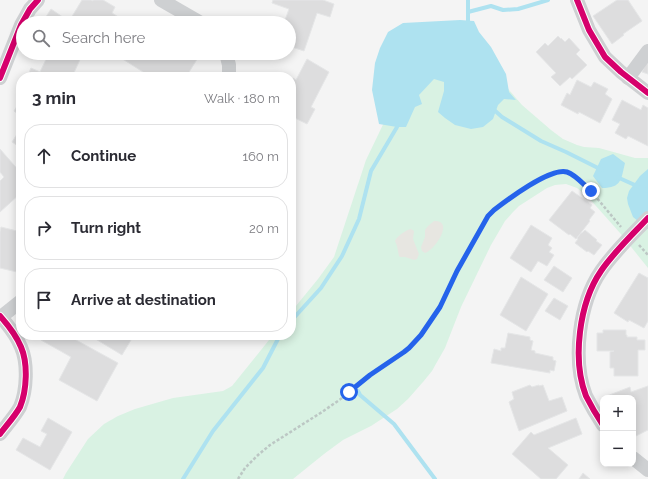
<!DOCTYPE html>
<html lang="en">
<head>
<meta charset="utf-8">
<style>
	:root { --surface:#fff; --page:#f7f7f7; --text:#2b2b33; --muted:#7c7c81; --line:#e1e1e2 }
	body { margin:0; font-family:Raleway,sans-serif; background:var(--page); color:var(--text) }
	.controls { position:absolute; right:12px; bottom:12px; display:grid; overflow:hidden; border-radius:8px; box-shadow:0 2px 10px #0003 }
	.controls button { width:36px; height:36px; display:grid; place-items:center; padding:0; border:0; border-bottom:1px solid var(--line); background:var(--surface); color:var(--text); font:20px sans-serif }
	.stop { position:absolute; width:12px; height:12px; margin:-9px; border:3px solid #2563eb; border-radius:50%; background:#fff }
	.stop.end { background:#2563eb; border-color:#fff; box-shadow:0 1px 4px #0008 }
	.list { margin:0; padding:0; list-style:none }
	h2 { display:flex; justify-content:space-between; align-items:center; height:52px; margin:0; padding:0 16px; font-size:17px }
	h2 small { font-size:13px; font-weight:400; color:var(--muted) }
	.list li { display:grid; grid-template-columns:26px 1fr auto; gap:12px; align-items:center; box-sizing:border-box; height:64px; margin:0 8px 8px; padding:0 8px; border:1px solid var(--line); border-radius:16px }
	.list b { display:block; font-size:15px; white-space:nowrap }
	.list em { font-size:13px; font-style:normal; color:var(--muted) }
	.icon { flex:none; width:22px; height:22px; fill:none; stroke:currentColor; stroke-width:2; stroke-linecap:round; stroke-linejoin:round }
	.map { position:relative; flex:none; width:648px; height:479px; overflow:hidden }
	.search { position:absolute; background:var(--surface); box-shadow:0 2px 10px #0003; left:16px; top:16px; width:280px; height:44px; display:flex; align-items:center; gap:10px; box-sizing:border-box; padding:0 14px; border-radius:22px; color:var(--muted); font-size:15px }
	.panel { position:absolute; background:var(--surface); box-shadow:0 2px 10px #0003; left:16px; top:72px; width:280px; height:268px; border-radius:16px }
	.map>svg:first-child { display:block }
	.green { fill:#d9f2e3 }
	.sand { fill:#e7e6e1 }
	.water { fill:#aee2f0 }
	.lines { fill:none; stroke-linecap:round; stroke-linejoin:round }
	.stream { stroke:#aee2f0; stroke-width:4 }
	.building { fill:#ddddde; stroke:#e5e6e7 }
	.path { stroke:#bcc7c4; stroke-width:2.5; stroke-dasharray:3 2; stroke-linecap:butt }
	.minor { stroke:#ced0d2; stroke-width:14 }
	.cycleway-casing { stroke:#fff; stroke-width:8 }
	.cycleway { stroke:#d6006c; stroke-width:6 }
	.route { stroke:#2563eb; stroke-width:5 }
</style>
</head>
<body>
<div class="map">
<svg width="648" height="479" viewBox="0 0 648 479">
	<rect width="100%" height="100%" fill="#f4f4f4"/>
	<!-- green -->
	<polygon class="green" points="407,61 497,76 522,105 551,130 563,139 577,145 584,147 599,148 635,158 648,158 648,268 620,233 588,197 577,188 566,184 555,185 547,188 519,206 513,212 505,221 491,245 461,307 445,348 437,362 432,371 423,382 408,399 397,409 371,426 343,440 324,454 293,479 63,479 66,473 88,439 104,424 118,416 135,409 173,398 223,391 232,386 273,335 291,335 291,312 318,279 334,257 366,160 390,110"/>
	<!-- sand -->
	<g class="sand">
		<path d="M434,221C455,220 435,250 425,253L422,251L421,247L425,237V230L428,226Z"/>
		<path d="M411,229L414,231L413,239L419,254L417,259L414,260L405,257H400L399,256L397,246L395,241C397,236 406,230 411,229Z"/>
	</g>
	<!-- water -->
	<g class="water">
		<polygon points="460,20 474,21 479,32 491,47 506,74 509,92 516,100 504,99 498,105 493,119 483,127 471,129 455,125 445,118 438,112 444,91 444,82 434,79 419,95 422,104 415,107 406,127 397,127 379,124 372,90 375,63 380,48 388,32 403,23"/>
		<path d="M613,154L625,163C621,179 622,188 602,188L593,176L601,159Z"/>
		<polygon points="648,169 648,229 633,217 628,204 627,198 629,191 640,176"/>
	</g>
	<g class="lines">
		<!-- stream -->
		<g class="stream">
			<polyline points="468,12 491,6 503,10 518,9 548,0"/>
			<polyline points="468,25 468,0"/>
			<polyline points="492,108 502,117 541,141 566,152 602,170"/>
			<polyline points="617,177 648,191"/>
			<polyline points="291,321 321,288 342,256 359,219 371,171 397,127"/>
			<polyline points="358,391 360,395 394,424 435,479"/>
			<polyline points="183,479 213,431 263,368 280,335"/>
		</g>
	</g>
	<!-- building -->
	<g class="building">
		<polygon points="82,0 91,0 93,1 93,0 103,0 115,7 112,13 120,18 117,23 68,23"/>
		<polygon points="273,0 323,0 334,4 330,17 317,13 304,51 289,46 289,23 284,23 289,9 272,3"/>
		<polygon points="617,0 628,0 642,21 623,34 624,35 612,44 593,16"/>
		<polygon points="51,9 67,20 65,23 42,23"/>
		<polygon points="558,36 561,39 561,38 565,42 569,38 580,50 576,54 587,65 572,79 570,77 560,86 551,77 556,73 536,52 545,43 548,46"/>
		<polygon points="49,53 83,53 72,77 27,77 31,68 40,72"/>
		<polygon points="125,53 144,53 146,54 147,53 194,53 199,56 186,77 151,77 121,58"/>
		<polygon points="648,58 648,74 642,72"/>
		<polygon points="307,59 329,72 311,107 315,109 307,124 291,116 291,82 293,78 296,80"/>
		<polygon points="577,80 591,87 594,82 608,89 605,94 612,99 600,123 579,112 578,114 561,105 567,93 570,95"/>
		<polygon points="21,100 21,116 14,111"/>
		<polygon points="622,100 641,110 643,105 648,108 648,146 628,136 626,139 615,133 620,124 612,120"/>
		<polygon points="21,128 21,148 12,142"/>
		<polygon points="0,149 21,173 21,193 0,212 0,181 4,177 0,172"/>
		<polygon points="572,191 592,205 590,208 595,212 589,220 590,221 576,239 570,234 569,235 549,220"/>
		<polygon points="531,225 552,238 548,245 552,248 549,252 554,255 547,266 538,261 531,272 510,258"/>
		<polygon points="1,227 21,232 21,273 0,268 0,232"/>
		<polygon points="585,230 597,240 596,241 602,245 594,255 588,251 587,252 575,243 578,239 577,238 581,233 582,233"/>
		<polygon points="554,266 572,278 563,292 544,280"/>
		<polygon points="639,273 648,278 648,321 644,328 629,320 628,322 614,313"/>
		<polygon points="521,277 548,294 526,331 500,315"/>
		<polygon points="554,298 568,306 560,320 545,311"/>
		<polygon points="603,330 626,330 626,335 627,335 627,337 637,337 637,340 645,340 645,350 638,350 638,376 614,376 614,368 610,368 610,352 614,351 597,351 597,333 603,333"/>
		<polygon points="508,333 530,337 530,340 533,341 531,350 535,351 535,353 553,357 553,360 556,361 554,371 550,370 550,373 491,363 494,349 501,351 501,348 505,348"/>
		<polygon points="43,335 67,335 118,363 97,401 59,380 71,357 41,340"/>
		<polygon points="89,335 134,335 122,355"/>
		<polygon points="530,385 532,387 539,385 539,386 543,385 549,401 562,397 567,411 519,431 509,402 514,399 512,392"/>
		<polygon points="648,386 648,430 636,436 633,428 633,421 634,420 633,418 633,398 608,398 607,396 630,387 631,392"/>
		<polygon points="48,418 72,432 50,470 16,450 23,438 40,447 47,434 41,431"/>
		<polygon points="576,418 582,434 548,448 568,465 556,479 541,479 512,454 531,432 534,435"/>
		<polygon points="583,473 590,479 579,479"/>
	</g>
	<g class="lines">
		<!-- path -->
		<g class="path">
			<polyline points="639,245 648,255"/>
			<polyline points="238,479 245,468 258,455 270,445 322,412 345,396 370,375 409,348 421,335 439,307 457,271 490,213 503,203 539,179 556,172 565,171 575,176 591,191 621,227"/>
		</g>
		<!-- minor -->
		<g class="minor">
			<polyline points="161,0 201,23"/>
			<polyline points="577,0 589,30 605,57 621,72 648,93"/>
			<polyline points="226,53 229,65 229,77"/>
			<polyline points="0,78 21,25 30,9 38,0"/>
			<polyline points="628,78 648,51"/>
			<path d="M0,316C8,325 16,335 21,347C28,363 27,390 20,407C15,416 6,426 0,434"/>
			<polyline points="1,317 21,301"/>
			<path d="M603,425C597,416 591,406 586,396C572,360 579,303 601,271C613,253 633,234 648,218"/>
			<polyline points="633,458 648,470"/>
		</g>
		<defs>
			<g id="cycleway">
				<polyline points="577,0 589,30 605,57 621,72 648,93"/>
				<polyline points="0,78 21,25 30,9 38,0"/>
				<path d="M0,316C8,325 16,335 21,347C28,363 27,390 20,407C15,416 6,426 0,434"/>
				<path d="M603,425C597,416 591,406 586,396C572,360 579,303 601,271C613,253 633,234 648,218"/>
			</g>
		</defs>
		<!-- cycleway casing -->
		<use href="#cycleway" class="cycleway-casing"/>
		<!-- cycleway -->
		<use href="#cycleway" class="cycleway"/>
	</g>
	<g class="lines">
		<!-- route -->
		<path class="route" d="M349,392L370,375L404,352L409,348L421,335L440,307L457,271L488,216L494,210C507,200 551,167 567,172C576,175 584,185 591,191"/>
	</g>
</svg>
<div class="controls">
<button>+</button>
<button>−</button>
</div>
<div class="stop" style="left:349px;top:392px"></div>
<div class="stop end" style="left:591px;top:191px"></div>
<div class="search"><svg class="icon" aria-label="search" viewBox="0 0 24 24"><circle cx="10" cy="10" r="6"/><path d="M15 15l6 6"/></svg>Search here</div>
<section class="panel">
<h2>3 min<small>Walk · 180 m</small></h2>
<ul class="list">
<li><svg class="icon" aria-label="ahead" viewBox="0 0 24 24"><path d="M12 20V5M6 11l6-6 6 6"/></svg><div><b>Continue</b></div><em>160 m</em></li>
<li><svg class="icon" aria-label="right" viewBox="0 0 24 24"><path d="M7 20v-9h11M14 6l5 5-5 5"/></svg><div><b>Turn right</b></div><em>20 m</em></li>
<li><svg class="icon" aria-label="arrive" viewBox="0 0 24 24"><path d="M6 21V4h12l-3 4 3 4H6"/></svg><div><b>Arrive at destination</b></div></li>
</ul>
</section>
</div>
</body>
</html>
